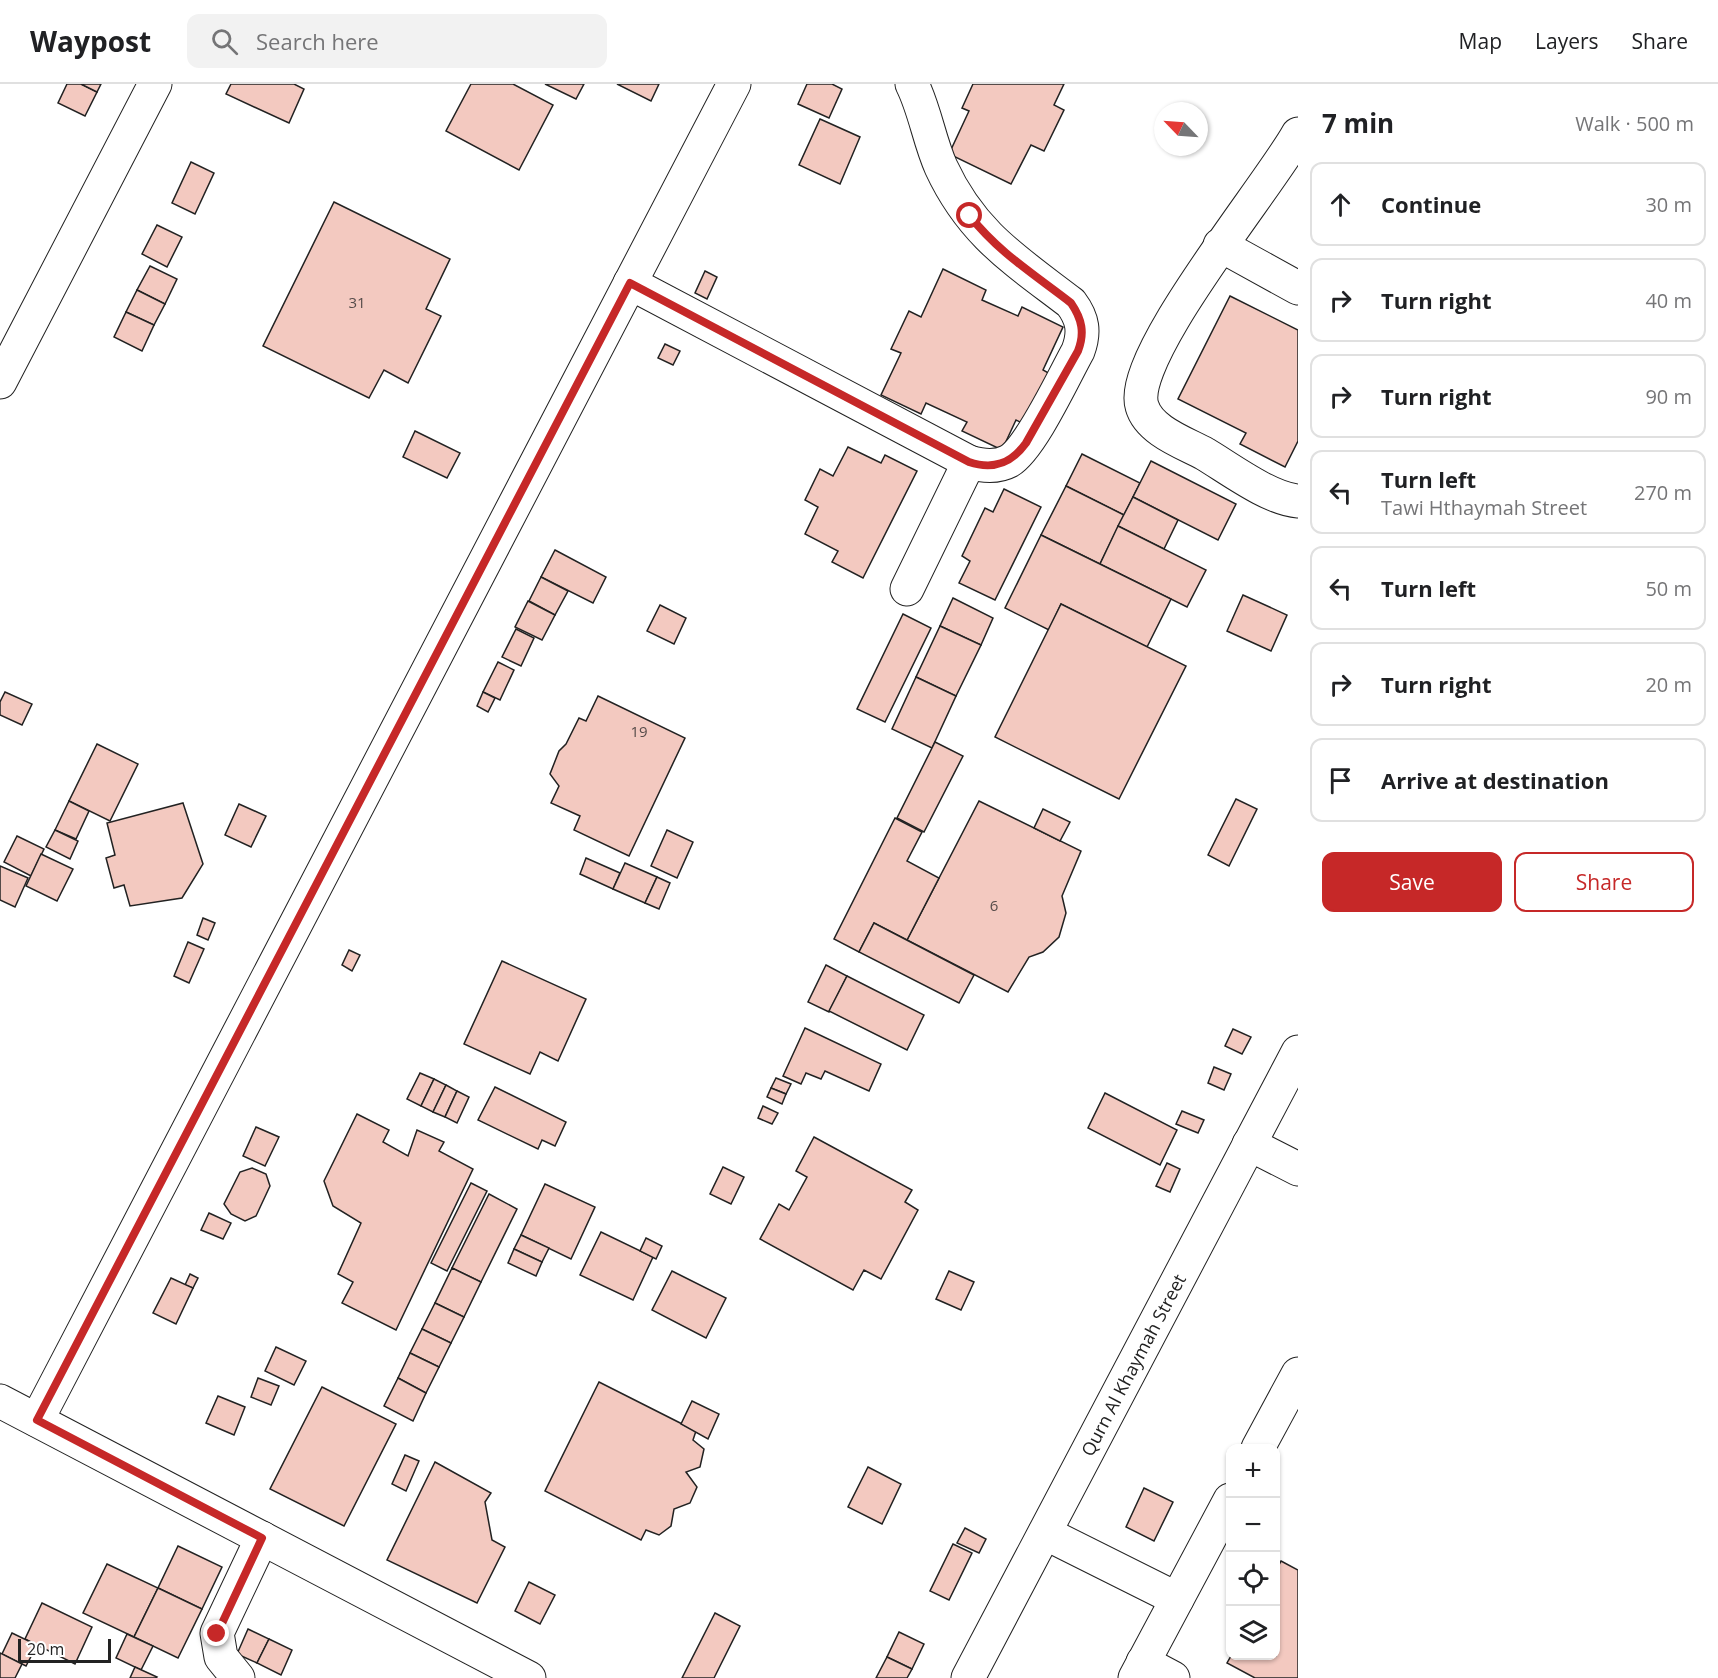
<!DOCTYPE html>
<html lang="en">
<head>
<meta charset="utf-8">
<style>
	:root { --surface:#fff; --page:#f2f2f2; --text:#202124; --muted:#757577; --line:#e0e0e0; --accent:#c62828 }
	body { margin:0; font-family:"Open Sans",sans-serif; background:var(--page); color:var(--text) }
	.controls { position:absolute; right:18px; bottom:18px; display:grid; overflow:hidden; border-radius:12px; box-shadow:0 2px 4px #0004 }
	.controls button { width:54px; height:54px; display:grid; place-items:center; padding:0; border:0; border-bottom:2px solid var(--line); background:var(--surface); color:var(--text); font:30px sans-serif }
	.compass { position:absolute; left:1154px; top:18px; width:54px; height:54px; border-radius:50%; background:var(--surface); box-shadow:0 2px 4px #0004; rotate:295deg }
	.scale { position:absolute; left:18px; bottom:15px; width:93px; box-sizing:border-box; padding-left:6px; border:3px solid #222; border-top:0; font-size:16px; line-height:21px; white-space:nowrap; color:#222; -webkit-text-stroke:4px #fff; paint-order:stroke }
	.stop { position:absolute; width:18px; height:18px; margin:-14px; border:4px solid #c62828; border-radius:50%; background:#fff }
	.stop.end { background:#c62828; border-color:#fff; box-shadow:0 2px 6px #0008 }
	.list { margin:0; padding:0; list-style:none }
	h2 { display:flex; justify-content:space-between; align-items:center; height:78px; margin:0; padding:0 24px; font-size:26px }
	h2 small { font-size:20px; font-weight:400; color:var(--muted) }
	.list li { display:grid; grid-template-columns:39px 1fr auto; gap:18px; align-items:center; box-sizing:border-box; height:84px; margin:0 12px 12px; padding:0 12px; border:2px solid var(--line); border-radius:12px }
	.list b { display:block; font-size:22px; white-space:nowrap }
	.list p { margin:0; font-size:20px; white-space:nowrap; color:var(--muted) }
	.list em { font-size:20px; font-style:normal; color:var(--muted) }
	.actions { display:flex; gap:12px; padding:18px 24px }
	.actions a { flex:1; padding:14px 0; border:2px solid var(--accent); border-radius:12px; text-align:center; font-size:21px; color:var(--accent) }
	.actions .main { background:var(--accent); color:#fff }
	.icon { flex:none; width:33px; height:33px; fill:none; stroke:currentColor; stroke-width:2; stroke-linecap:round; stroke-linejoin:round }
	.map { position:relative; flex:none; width:1298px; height:1594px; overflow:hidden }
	header { display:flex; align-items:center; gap:36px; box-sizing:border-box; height:84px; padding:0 30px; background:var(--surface); border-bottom:2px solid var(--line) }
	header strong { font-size:28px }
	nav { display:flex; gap:33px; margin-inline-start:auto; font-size:21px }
	.search { width:420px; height:54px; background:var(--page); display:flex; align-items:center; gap:15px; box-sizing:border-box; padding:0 21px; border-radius:12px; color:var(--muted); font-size:22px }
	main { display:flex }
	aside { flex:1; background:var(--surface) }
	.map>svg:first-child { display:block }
	.building { fill:#f3c9c0; stroke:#222; stroke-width:1.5 }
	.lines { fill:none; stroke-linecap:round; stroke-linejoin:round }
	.minor-casing { stroke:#222; stroke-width:35 }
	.minor { stroke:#fff; stroke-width:33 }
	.route { stroke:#c62828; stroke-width:8 }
	.labels { text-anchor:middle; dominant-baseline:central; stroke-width:4.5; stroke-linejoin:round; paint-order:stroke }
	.number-label { font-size:15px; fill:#564c4a }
	.street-label { font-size:18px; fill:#222; stroke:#fff }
</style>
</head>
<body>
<header>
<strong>Waypost</strong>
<div class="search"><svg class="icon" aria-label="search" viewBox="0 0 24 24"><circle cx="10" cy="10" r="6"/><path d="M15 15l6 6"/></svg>Search here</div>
<nav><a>Map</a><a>Layers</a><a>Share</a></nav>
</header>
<main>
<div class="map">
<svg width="1298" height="1594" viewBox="0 0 1298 1594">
	<rect width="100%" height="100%" fill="#fff"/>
	<!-- building -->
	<g class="building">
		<polygon points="67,0 81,0 97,8 85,32 58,19"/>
		<polygon points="81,0 101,0 97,8"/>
		<polygon points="231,0 294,0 304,5 289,39 226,10"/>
		<polygon points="471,0 513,0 553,21 519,86 446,47"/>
		<polygon points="545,0 584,0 576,15"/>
		<polygon points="617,0 659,0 651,17"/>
		<polygon points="807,0 832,0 842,5 829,34 798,20"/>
		<polygon points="973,0 1064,0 1054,21 1064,26 1044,67 1031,61 1011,100 949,70 969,27 962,24"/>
		<polygon points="820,35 860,53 840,100 799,81"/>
		<polygon points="191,78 214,89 195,130 172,119"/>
		<polygon points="334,118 450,175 426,225 441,232 408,299 384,286 369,314 263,262"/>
		<polygon points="157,141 182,153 167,183 142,170"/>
		<polygon points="150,182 177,195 165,220 137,206"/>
		<polygon points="943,185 986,206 982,216 1018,232 1022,223 1063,243 1043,286 1052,291 1028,342 1016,336 1002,366 962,347 967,338 926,319 921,330 881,311 901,269 891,265 909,227 921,233"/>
		<polygon points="705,187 717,193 707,215 695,209"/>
		<polygon points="137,206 165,220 154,241 126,228"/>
		<polygon points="1230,212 1298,246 1298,357 1285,383 1240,360 1246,349 1178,315"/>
		<polygon points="126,228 154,241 142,267 114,253"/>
		<polygon points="665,260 680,267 673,281 658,274"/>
		<polygon points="415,347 460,369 447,394 403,373"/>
		<polygon points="848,363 881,379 885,371 917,387 863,494 832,478 838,467 805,450 818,423 805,416 820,385 833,392"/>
		<polygon points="1082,370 1140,399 1124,431 1066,402"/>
		<polygon points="1151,377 1236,420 1218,456 1133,413"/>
		<polygon points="1066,402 1124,431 1100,480 1041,451"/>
		<polygon points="1004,405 1041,423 995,516 959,499 970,477 962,472 985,424 993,428"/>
		<polygon points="1133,413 1178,436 1164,465 1118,442"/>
		<polygon points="1118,442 1206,486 1187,523 1100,480"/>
		<polygon points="1041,451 1171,515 1147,563 1061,520 1049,546 1005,524"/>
		<polygon points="555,466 606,493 593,519 541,493"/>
		<polygon points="541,493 568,507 555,531 529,517"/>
		<polygon points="1243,511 1287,531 1271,567 1227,547"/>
		<polygon points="953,514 993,534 981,561 940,542"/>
		<polygon points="528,517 555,531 542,556 515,543"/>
		<polygon points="1061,520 1186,582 1119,715 995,653"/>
		<polygon points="660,521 686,534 674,560 647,547"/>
		<polygon points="903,530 931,544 885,638 857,625"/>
		<polygon points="940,542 981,561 956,612 916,593"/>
		<polygon points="516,545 534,554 521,582 502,573"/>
		<polygon points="498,578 514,586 500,616 483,608"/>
		<polygon points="916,593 956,612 932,664 892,645"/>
		<polygon points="5,608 32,620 22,641 0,631 0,618"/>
		<polygon points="483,608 495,614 488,628 477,622"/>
		<polygon points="598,612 685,654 629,772 574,746 580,732 551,719 559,702 550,690 559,667 566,660 579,634 586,637"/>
		<polygon points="935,658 963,672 924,748 897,734"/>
		<polygon points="97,660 138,680 110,737 69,717"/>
		<polygon points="1236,715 1257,725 1229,782 1208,771"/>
		<polygon points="69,717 89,727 76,755 55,746"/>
		<polygon points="979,717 1081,767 1062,812 1066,829 1059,853 1043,868 1029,873 1008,908 907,856"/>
		<polygon points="183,719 203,780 182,814 130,822 124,801 114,804 106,774 115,771 107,739"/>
		<polygon points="239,720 266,732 251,763 225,751"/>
		<polygon points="1043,725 1070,738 1060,757 1034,744"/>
		<polygon points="895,734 922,748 907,777 939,794 907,856 874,839 859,868 834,855"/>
		<polygon points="55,746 78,757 70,775 46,763"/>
		<polygon points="667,746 693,758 677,794 651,782"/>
		<polygon points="17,752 44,765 31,792 4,778"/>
		<polygon points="41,770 73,785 57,817 26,802"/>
		<polygon points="586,774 620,789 613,805 580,790"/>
		<polygon points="625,779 657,793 645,819 613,805"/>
		<polygon points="0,782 28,794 15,823 0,816"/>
		<polygon points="657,793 670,799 659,825 645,819"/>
		<polygon points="203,834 215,839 208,856 197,851"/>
		<polygon points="874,839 974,891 959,919 859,868"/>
		<polygon points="188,858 204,865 189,899 174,892"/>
		<polygon points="349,866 360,871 352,887 342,881"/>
		<polygon points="502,877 586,915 558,977 540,968 530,990 464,960"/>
		<polygon points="826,881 847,892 829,928 808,918"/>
		<polygon points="847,892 924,931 907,966 829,927"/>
		<polygon points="805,944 881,980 869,1007 825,987 821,995 806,989 801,1000 783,992"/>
		<polygon points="1233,945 1251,953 1242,970 1225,962"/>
		<polygon points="1214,983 1231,990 1224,1006 1208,999"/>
		<polygon points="420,989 434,995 421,1022 407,1015"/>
		<polygon points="776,994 791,1000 786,1010 771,1004"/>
		<polygon points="434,995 446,1001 433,1028 421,1022"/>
		<polygon points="446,1001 457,1007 445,1033 433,1028"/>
		<polygon points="495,1003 566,1038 555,1062 542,1056 538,1065 478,1036"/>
		<polygon points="771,1004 786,1010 782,1020 767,1013"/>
		<polygon points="457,1007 469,1013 457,1039 445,1033"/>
		<polygon points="1105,1009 1177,1046 1160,1081 1088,1044"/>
		<polygon points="763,1022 778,1029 772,1040 758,1034"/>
		<polygon points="1182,1027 1204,1036 1198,1049 1176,1040"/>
		<polygon points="357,1030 389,1046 383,1058 408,1072 417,1046 444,1058 439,1067 473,1085 396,1246 342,1219 353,1198 338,1190 361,1139 333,1122 324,1097"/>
		<polygon points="256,1043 279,1053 265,1082 243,1072"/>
		<polygon points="814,1053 912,1106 905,1118 918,1126 881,1195 864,1186 853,1206 760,1155 779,1120 789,1126 807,1093 796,1087"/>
		<polygon points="1167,1079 1180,1085 1170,1108 1156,1102"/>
		<polygon points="723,1083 744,1093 731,1120 710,1110"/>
		<polygon points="252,1084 266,1090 270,1102 256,1132 245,1137 231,1130 224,1120 240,1088"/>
		<polygon points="471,1099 487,1107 447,1187 431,1179"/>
		<polygon points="545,1100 595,1123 571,1175 521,1151"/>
		<polygon points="489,1110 517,1125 481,1198 452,1184"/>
		<polygon points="209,1129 231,1139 223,1155 201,1146"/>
		<polygon points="601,1148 653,1173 633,1216 580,1191"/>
		<polygon points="521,1151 549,1164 542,1178 514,1165"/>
		<polygon points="646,1154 662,1162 656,1175 640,1167"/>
		<polygon points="514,1165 542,1178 536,1192 508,1179"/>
		<polygon points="452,1184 481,1198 464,1233 435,1219"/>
		<polygon points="672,1187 726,1214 706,1254 652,1226"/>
		<polygon points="949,1187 974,1198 961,1226 936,1215"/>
		<polygon points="190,1190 198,1194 193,1204 185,1201"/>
		<polygon points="171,1194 193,1204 176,1240 153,1229"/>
		<polygon points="435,1219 464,1233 451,1259 422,1245"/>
		<polygon points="422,1245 451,1259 439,1283 410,1269"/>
		<polygon points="276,1263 306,1277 294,1301 265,1287"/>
		<polygon points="410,1269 439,1283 426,1309 398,1294"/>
		<polygon points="258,1294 279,1302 271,1321 251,1313"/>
		<polygon points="398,1294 426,1309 413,1337 384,1322"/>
		<polygon points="599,1298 696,1347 693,1356 704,1365 700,1383 686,1388 697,1403 690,1419 674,1425 671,1442 659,1451 646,1446 641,1456 545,1407"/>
		<polygon points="322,1303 396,1340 344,1442 270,1405"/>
		<polygon points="218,1312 245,1323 234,1351 206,1339"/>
		<polygon points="692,1317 719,1330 708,1355 681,1340"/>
		<polygon points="405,1371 419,1377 406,1407 392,1400"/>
		<polygon points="435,1378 491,1409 485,1418 492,1456 505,1463 477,1519 387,1476"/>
		<polygon points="868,1383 901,1400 882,1440 848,1423"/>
		<polygon points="1144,1404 1173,1418 1154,1457 1126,1443"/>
		<polygon points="965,1444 986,1455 979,1469 957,1459"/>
		<polygon points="953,1460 972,1469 949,1516 930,1507"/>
		<polygon points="178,1462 222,1483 202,1525 158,1504"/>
		<polygon points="1281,1477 1298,1486 1298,1594 1255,1594 1227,1579 1231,1572 1276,1572 1276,1487"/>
		<polygon points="107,1480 158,1504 134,1553 83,1529"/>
		<polygon points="529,1498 555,1511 540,1540 515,1527"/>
		<polygon points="158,1504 202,1525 178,1574 134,1553"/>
		<polygon points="42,1519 92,1543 75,1580 25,1555"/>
		<polygon points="715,1529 740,1542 714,1594 682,1594"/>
		<polygon points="248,1545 269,1555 257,1579 237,1570"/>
		<polygon points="899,1548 924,1560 912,1585 887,1573"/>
		<polygon points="12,1549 37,1561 26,1582 2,1570"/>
		<polygon points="127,1550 153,1562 141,1586 116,1574"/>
		<polygon points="269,1555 292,1566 281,1591 257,1579"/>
		<polygon points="0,1569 22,1580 15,1594 0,1594"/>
		<polygon points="887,1573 912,1585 907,1594 876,1594"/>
		<polygon points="135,1583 157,1593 156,1594 130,1594"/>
	</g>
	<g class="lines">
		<defs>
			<g id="minor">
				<path d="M1298,50C1270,101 1127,273 1142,322C1149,347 1185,359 1205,370C1230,385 1270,415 1298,417"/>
				<polyline points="1220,161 1298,204"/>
				<path d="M630,199L969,378C982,382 996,384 1009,377C1031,364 1064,292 1078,267C1085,248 1083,235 1071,219C1015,176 972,150 941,83C929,56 925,26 912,0"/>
				<polyline points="0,298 155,0"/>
				<polyline points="907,505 969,378"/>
				<polyline points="1249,1060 1298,1085"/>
				<polyline points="0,1317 529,1594"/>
				<polyline points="37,1336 734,0"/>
				<polyline points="1258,1364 1298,1290"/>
				<polyline points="1045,1449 1177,1515"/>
				<polyline points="1143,1578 1173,1594"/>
				<polyline points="238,1594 221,1573 217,1549 262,1454"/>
				<path id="s1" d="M968,1594L1298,968"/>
				<polyline points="1135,1594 1230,1416"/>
			</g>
		</defs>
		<!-- minor casing -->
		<use href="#minor" class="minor-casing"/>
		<!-- minor -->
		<use href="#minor" class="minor"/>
	</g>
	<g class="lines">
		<!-- route -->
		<path class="route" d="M217,1550L262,1454L37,1336L630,199L969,378C993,386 1011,380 1026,359L1078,267C1085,249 1082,235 1071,219C1035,191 998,168 970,132"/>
	</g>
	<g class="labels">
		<!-- number labels -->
		<g class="number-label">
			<text x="357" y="218">31</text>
			<text x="639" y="647">19</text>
			<text x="994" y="821">6</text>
		</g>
		<!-- street labels -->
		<g class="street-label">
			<text stroke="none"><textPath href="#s1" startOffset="354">Qurn Al Khaymah Street</textPath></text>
		</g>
	</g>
</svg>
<div class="controls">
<button>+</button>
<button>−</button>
<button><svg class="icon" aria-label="locate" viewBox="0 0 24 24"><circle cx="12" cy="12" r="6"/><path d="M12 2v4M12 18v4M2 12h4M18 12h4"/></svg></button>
<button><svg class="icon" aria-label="layers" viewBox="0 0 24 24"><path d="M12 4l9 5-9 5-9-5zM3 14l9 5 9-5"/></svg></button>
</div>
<svg class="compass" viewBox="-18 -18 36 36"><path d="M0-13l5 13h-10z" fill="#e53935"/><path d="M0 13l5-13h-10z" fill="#757577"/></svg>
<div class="scale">20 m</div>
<div class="stop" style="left:970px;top:132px"></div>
<div class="stop end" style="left:217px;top:1550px"></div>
</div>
<aside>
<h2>7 min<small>Walk · 500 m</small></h2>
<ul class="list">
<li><svg class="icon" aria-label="ahead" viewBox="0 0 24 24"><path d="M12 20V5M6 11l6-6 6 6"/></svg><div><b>Continue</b></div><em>30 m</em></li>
<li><svg class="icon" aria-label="right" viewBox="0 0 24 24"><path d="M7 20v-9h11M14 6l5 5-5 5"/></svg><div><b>Turn right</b></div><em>40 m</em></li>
<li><svg class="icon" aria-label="right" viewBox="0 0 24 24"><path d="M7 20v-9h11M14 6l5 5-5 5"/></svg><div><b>Turn right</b></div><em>90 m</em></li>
<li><svg class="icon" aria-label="left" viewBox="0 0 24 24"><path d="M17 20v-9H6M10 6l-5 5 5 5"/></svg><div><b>Turn left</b><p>Tawi Hthaymah Street</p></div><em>270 m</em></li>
<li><svg class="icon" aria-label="left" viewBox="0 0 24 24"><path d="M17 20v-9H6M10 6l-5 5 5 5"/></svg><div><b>Turn left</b></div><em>50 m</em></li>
<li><svg class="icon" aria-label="right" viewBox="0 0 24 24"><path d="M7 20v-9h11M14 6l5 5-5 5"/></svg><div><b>Turn right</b></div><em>20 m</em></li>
<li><svg class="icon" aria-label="arrive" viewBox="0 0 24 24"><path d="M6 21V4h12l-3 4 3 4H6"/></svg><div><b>Arrive at destination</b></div></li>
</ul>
<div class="actions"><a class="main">Save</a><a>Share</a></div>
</aside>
</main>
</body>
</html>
